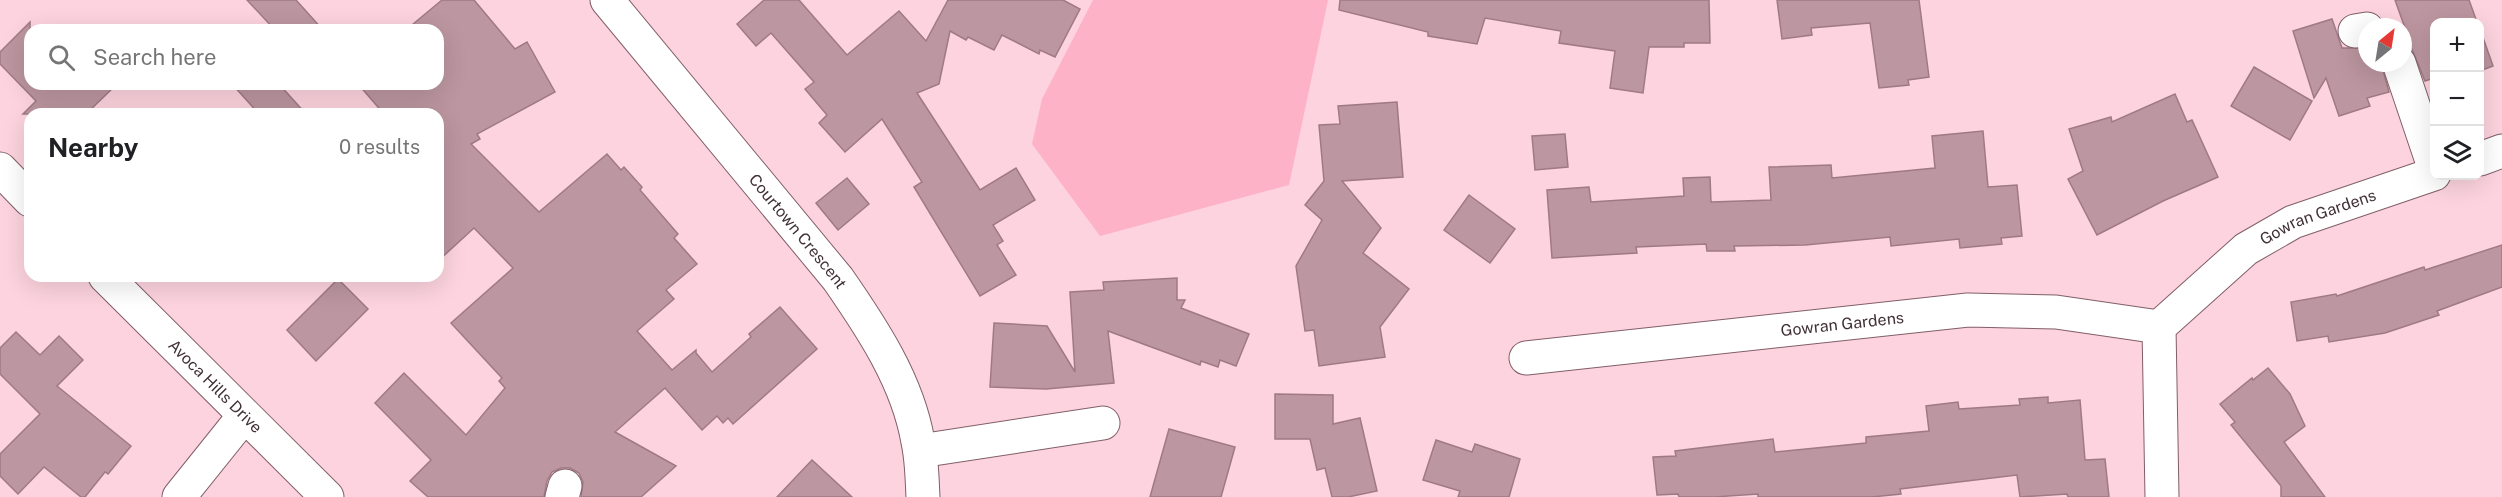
<!DOCTYPE html>
<html lang="en">
<head>
<meta charset="utf-8">
<style>
	:root { --surface:#fff; --page:#f2f2f2; --text:#202124; --muted:#757577; --line:#e0e0e0 }
	body { margin:0; font-family:"Public Sans",sans-serif; background:var(--page); color:var(--text) }
	.controls { position:absolute; right:18px; top:18px; display:grid; overflow:hidden; border-radius:12px; box-shadow:0 6px 24px #0002 }
	.controls button { width:54px; height:54px; display:grid; place-items:center; padding:0; border:0; border-bottom:2px solid var(--line); background:var(--surface); color:var(--text); font:30px sans-serif }
	.compass { position:absolute; left:2358px; top:18px; width:54px; height:54px; border-radius:50%; background:var(--surface); box-shadow:0 6px 24px #0002; rotate:30deg }
	.list { margin:0; padding:0; list-style:none }
	h2 { display:flex; justify-content:space-between; align-items:center; height:78px; margin:0; padding:0 24px; font-size:26px }
	h2 small { font-size:20px; font-weight:400; color:var(--muted) }
	.icon { flex:none; width:33px; height:33px; fill:none; stroke:currentColor; stroke-width:2; stroke-linecap:round; stroke-linejoin:round }
	.map { position:relative; flex:none; width:2502px; height:497px; overflow:hidden }
	.search { position:absolute; background:var(--surface); box-shadow:0 6px 24px #0002; left:24px; top:24px; width:420px; height:66px; display:flex; align-items:center; gap:15px; box-sizing:border-box; padding:0 21px; border-radius:18px; color:var(--muted); font-size:22px }
	.panel { position:absolute; background:var(--surface); box-shadow:0 6px 24px #0002; left:24px; top:108px; width:420px; height:174px; border-radius:18px }
	.map>svg:first-child { display:block }
	.green { fill:#fdb2c8 }
	.building { fill:#bc96a0; stroke:#9f7a84; stroke-width:1.5 }
	.lines { fill:none; stroke-linecap:round; stroke-linejoin:round }
	.minor-casing { stroke:#815f69; stroke-width:35 }
	.minor { stroke:#fff; stroke-width:33 }
	.labels { text-anchor:middle; dominant-baseline:central; stroke-width:5; stroke-linejoin:round; paint-order:stroke }
	.street-label { font-size:16px; fill:#413136; stroke:#fee5ec }
</style>
</head>
<body>
<div class="map">
<svg width="2502" height="497" viewBox="0 0 2502 497">
	<rect width="100%" height="100%" fill="#fcd3de"/>
	<!-- green -->
	<polygon class="green" points="1093,0 1328,0 1289,185 1100,236 1032,144 1042,99"/>
	<!-- building -->
	<g class="building">
		<polygon points="247,0 296,0 323,30 275,30"/>
		<polygon points="442,0 474,0 515,49 527,42 555,92 477,134 480,139 471,144 539,212 607,154 621,170 624,167 642,187 640,190 678,234 674,238 697,264 666,290 674,299 637,331 672,370 696,350 696,353 712,372 751,337 749,334 780,307 817,349 733,424 728,418 723,423 717,416 702,430 665,388 615,432 676,466 641,497 581,497 583,482 579,473 570,468 561,468 552,472 547,481 544,497 428,497 410,481 431,460 375,403 404,373 466,435 505,388 499,381 502,378 451,323 513,268 474,228 438,261 438,114 384,114 358,84 438,84 438,30 406,30"/>
		<polygon points="764,0 799,0 847,55 899,11 926,41 948,0 1063,0 1080,9 1055,57 1040,50 1039,54 1002,35 994,50 968,37 966,40 950,31 939,84 917,93 980,190 1016,168 1035,200 993,225 1003,241 997,245 1016,275 980,296 914,187 922,182 882,119 845,152 819,123 827,115 805,89 814,82 771,33 756,46 737,24"/>
		<polygon points="1340,0 1709,0 1710,43 1684,43 1684,47 1649,47 1643,93 1610,88 1615,51 1559,43 1561,31 1485,18 1477,44 1428,36 1428,32 1339,10"/>
		<polygon points="1777,0 1919,0 1929,77 1908,80 1909,85 1879,88 1870,23 1811,28 1812,35 1782,39"/>
		<polygon points="2395,0 2469,0 2477,22 2434,22 2434,87 2431,79 2425,81 2412,49 2403,45 2403,29 2405,28"/>
		<polygon points="2332,19 2342,48 2367,48 2367,63 2381,63 2389,92 2367,98 2370,106 2339,116 2326,78 2314,98 2293,31"/>
		<polygon points="30,22 30,84 117,84 86,114 23,114 36,101 0,64 0,52"/>
		<polygon points="2480,29 2493,66 2480,71"/>
		<polygon points="2254,67 2312,101 2290,140 2231,106"/>
		<polygon points="232,84 279,84 306,114 259,114"/>
		<polygon points="2175,94 2187,122 2192,120 2218,177 2163,201 2097,235 2068,179 2083,171 2069,129 2111,117 2112,122"/>
		<polygon points="1397,102 1403,177 1342,181 1381,228 1363,253 1409,289 1380,327 1385,357 1319,366 1314,330 1305,331 1296,266 1322,220 1305,205 1324,181 1319,125 1340,124 1338,106"/>
		<polygon points="1983,131 1988,187 2017,185 2022,236 2001,238 2002,244 1960,248 1959,239 1891,246 1890,237 1805,245 1734,246 1735,251 1707,251 1706,244 1636,247 1637,253 1552,258 1547,190 1589,187 1591,202 1684,196 1683,178 1710,177 1711,202 1771,200 1769,167 1831,165 1832,178 1935,168 1932,136"/>
		<polygon points="1565,134 1568,167 1535,170 1532,136"/>
		<polygon points="847,178 869,204 838,230 816,203"/>
		<polygon points="1469,195 1515,229 1490,263 1444,230"/>
		<polygon points="2502,245 2502,287 2437,311 2439,315 2385,333 2329,342 2328,336 2297,341 2291,302 2336,294 2337,296 2424,267 2425,270"/>
		<polygon points="1177,278 1177,300 1185,300 1181,308 1249,334 1236,366 1220,360 1218,367 1201,361 1200,365 1108,331 1114,383 1046,389 990,387 994,323 1047,326 1075,372 1070,292 1104,290 1103,282"/>
		<polygon points="338,279 368,309 316,361 287,330"/>
		<polygon points="16,332 40,355 59,336 83,360 57,386 131,446 108,474 105,472 85,497 81,497 44,467 18,494 0,476 0,454 40,414 0,374 0,348"/>
		<polygon points="2268,368 2290,394 2305,426 2284,442 2325,497 2281,497 2281,486 2231,425 2235,422 2220,404 2252,378 2253,380"/>
		<polygon points="1275,394 1333,395 1333,424 1360,418 1377,491 1348,497 1332,497 1325,468 1317,470 1310,439 1275,439"/>
		<polygon points="2048,397 2048,403 2080,400 2085,460 2105,459 2109,497 2068,497 2067,494 2020,497 2017,475 1900,489 1901,494 1872,497 1758,497 1758,494 1714,497 1679,497 1678,494 1657,495 1653,457 1676,456 1675,451 1773,439 1775,452 1866,443 1866,437 1929,431 1926,406 1958,402 1959,409 2020,405 2019,399"/>
		<polygon points="1169,429 1235,447 1221,497 1150,497"/>
		<polygon points="1436,440 1472,452 1475,444 1520,459 1509,497 1458,497 1460,491 1423,480"/>
		<polygon points="812,460 852,497 777,497"/>
	</g>
	<g class="lines">
		<defs>
			<g id="minor">
				<path id="s1" d="M607,0L838,279C872,328 908,382 918,442C922,460 922,479 923,497"/>
				<polyline points="2355,31 2367,29"/>
				<polyline points="2399,63 2434,167"/>
				<polyline points="2480,159 2502,151"/>
				<polyline points="0,169 30,200"/>
				<path id="s2" d="M105,276L327,497"/>
				<path id="s3" d="M1526,358L1968,310L2056,312L2159,327"/>
				<polyline points="920,451 1103,423"/>
				<polyline points="179,497 244,416"/>
				<polyline points="562,497 565,486"/>
				<path id="s4" d="M2162,497L2159,327L2246,249L2293,222L2434,174"/>
			</g>
		</defs>
		<!-- minor casing -->
		<use href="#minor" class="minor-casing"/>
		<!-- minor -->
		<use href="#minor" class="minor"/>
	</g>
	<g class="labels">
		<!-- street labels -->
		<g class="street-label">
			<text stroke="none"><textPath href="#s4" startOffset="366">Gowran Gardens</textPath></text>
			<text stroke="none"><textPath href="#s1" startOffset="300">Courtown Crescent</textPath></text>
			<text stroke="none"><textPath href="#s3" startOffset="318">Gowran Gardens</textPath></text>
			<text stroke="none"><textPath href="#s2" startOffset="156">Avoca Hills Drive</textPath></text>
		</g>
	</g>
</svg>
<div class="controls">
<button>+</button>
<button>−</button>
<button><svg class="icon" aria-label="layers" viewBox="0 0 24 24"><path d="M12 4l9 5-9 5-9-5zM3 14l9 5 9-5"/></svg></button>
</div>
<svg class="compass" viewBox="-18 -18 36 36"><path d="M0-13l5 13h-10z" fill="#e53935"/><path d="M0 13l5-13h-10z" fill="#757577"/></svg>
<div class="search"><svg class="icon" aria-label="search" viewBox="0 0 24 24"><circle cx="10" cy="10" r="6"/><path d="M15 15l6 6"/></svg>Search here</div>
<section class="panel">
<h2>Nearby<small>0 results</small></h2>
<ul class="list">
</ul>
</section>
</div>
</body>
</html>
